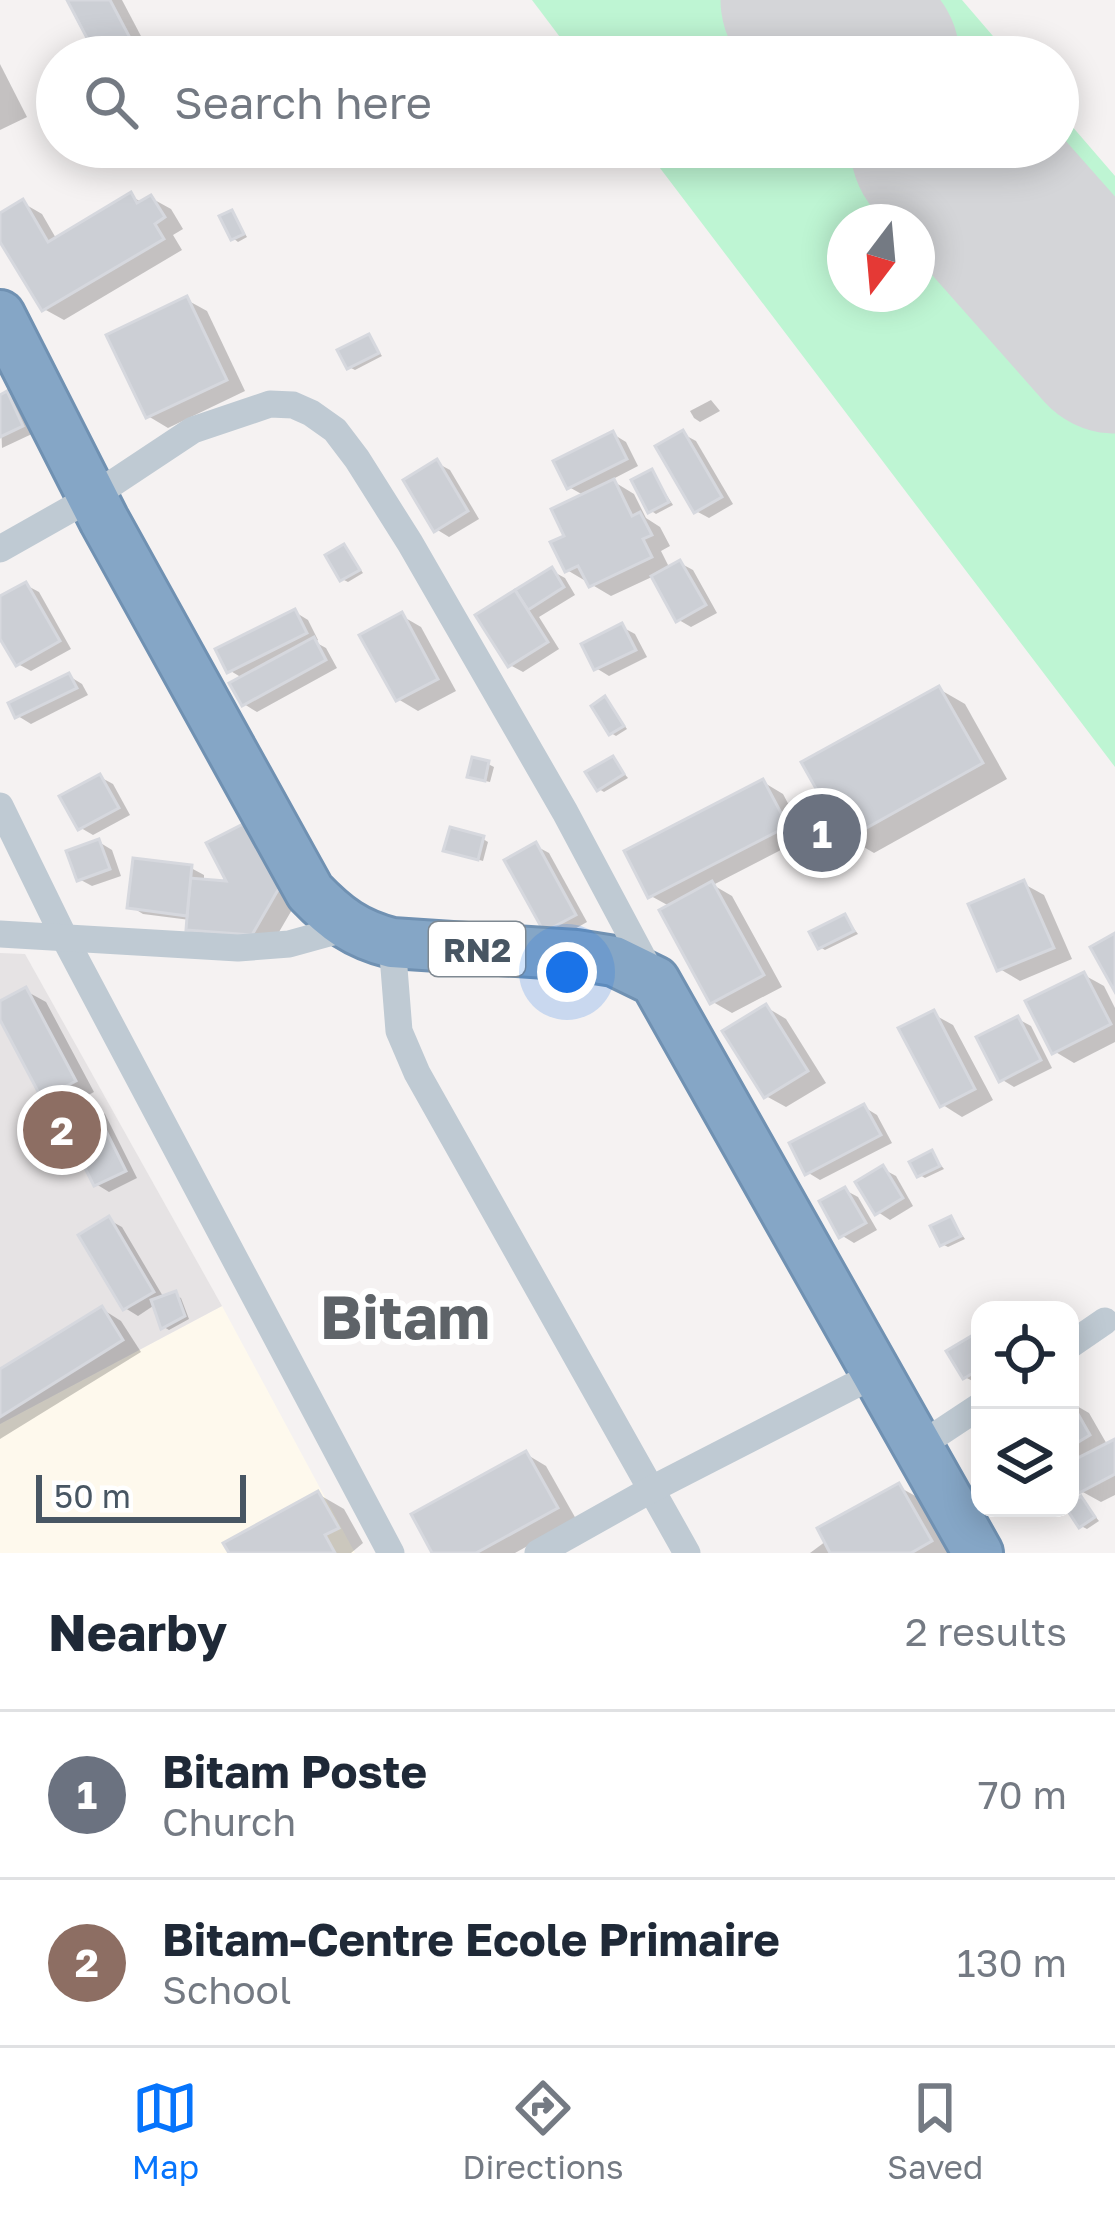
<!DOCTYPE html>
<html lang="en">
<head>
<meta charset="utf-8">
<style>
	:root { --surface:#fff; --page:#f2f2f3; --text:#1f2937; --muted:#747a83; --line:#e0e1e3; --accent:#0674fc }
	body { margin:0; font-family:"Golos Text",sans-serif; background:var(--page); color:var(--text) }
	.controls { position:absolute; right:36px; bottom:36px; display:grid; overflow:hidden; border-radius:24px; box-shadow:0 6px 30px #0003 }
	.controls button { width:108px; height:108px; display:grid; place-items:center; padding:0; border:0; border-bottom:3px solid var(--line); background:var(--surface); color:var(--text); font:60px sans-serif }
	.compass { position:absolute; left:827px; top:204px; width:108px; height:108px; border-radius:50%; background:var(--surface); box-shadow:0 6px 30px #0003; rotate:196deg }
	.scale { position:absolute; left:36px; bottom:30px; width:210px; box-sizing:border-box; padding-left:12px; border:6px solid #485663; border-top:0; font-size:33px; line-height:42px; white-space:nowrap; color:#485663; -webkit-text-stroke:9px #fff; paint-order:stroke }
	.you { position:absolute; left:567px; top:972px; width:42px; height:42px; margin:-30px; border:9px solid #fff; border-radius:50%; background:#1a73e8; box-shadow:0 0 0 18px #1a73e833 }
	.badge { display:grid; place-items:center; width:78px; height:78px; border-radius:50%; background:var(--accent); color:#fff; font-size:39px; font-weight:700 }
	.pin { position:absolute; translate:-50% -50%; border:6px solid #fff; box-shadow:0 3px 12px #0006 }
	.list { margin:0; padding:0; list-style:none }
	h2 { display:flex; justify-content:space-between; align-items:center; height:156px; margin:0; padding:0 48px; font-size:51px }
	h2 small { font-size:39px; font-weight:400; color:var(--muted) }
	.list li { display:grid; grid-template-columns:78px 1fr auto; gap:36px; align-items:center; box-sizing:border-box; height:168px; padding:0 48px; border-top:3px solid var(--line) }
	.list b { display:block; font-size:45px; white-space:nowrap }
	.list p { margin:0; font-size:39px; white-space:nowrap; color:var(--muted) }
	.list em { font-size:39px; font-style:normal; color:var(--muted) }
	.icon { flex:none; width:66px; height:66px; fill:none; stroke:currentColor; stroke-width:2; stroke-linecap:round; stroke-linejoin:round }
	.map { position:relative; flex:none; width:1115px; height:1553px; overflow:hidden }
	.search { position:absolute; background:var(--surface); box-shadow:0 6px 30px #0003; left:36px; right:36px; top:36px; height:132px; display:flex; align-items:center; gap:30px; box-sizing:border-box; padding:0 42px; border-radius:66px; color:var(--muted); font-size:45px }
	.sheet { height:492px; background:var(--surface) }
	nav { display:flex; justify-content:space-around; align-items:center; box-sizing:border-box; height:168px; border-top:3px solid var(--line); background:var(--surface); font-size:33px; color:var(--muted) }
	nav a { display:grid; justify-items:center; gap:6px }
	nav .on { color:var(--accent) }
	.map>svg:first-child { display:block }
	.commercial { fill:#fef9ed }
	.education { fill:#e6e3e4 }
	.green { fill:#bef5d3; fill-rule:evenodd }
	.shadow { fill:#0003 }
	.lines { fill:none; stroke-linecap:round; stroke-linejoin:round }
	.runway { stroke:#d4d5d8; stroke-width:189 }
	.building { fill:#cccfd5; stroke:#d6d8de; stroke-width:3 }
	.highway-casing { stroke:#7091b2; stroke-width:54 }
	.street { stroke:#bfcad3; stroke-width:27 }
	.highway { stroke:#85a6c6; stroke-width:48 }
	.labels { text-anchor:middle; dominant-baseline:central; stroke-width:12; stroke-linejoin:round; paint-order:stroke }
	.shield { fill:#fff; stroke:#7f8992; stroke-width:3 }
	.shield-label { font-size:33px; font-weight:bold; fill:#485663 }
	.town-label { font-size:60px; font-weight:bold; fill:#5e6368; stroke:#fff }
</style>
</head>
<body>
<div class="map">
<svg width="1115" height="1553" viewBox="0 0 1115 1553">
	<rect width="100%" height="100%" fill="#f5f2f2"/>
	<!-- commercial -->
	<polygon class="commercial" points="222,1306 355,1553 0,1553 0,1424"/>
	<!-- education -->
	<polygon class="education" points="0,953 25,954 222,1306 0,1424"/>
	<!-- green -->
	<g class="green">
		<polygon points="532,0 962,0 1011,57 575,57"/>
		<path d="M1058,110L1115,176V767L644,147H1058ZM845,222H917V294H845Z"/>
	</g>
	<!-- shadow -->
	<g class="shadow">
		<polygon points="71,0 122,0 152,57 101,57"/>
		<polygon points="0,64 27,117 0,130"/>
		<polygon points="148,147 196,147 169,161"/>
		<polygon points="131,196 143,203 151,198 171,209 183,229 173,235 182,250 64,320 44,309 0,236 0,216 23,203 42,214 57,240"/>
		<polygon points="232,213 247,237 238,242 233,238"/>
		<polygon points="187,300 207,311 245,391 168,428 148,416"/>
		<polygon points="369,338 382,356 355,370 349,367"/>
		<polygon points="7,395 20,402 34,433 2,448 0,398"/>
		<polygon points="711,400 720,411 700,422 694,418 690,411"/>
		<polygon points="613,434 626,442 638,466 611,480 634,494 646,518 660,527 670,546 661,551 670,569 680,563 693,570 717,613 691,627 679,620 654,576 611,596 567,570 568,537 585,496 569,487"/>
		<polygon points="683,434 696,441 733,504 709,518 696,511"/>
		<polygon points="437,463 450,470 479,519 449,537 436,529"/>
		<polygon points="652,473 673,505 656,514 650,510"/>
		<polygon points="344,547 363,573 348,582 342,579"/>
		<polygon points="552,571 565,578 575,595 539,617 559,649 523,672 510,665 479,616"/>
		<polygon points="26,585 39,592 71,649 31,671 18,664 0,633 0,600"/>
		<polygon points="295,612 308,620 318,640 315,642 326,648 337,668 257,712 244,704 244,679 229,670"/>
		<polygon points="402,616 421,627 456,691 418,711 398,699"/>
		<polygon points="622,627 635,634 647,657 609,676 596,668"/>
		<polygon points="69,676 82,684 88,695 31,724 18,716"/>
		<polygon points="939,689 965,704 1007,779 874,853 848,838"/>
		<polygon points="605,700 627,729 616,736 611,733"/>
		<polygon points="613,760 628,778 604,792 599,789"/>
		<polygon points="488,764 494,767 490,782 476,779"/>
		<polygon points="100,777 113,784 130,815 93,835 81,828"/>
		<polygon points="763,782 783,794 806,837 713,885 732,896 782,987 732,1013 713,1002 671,907 651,896"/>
		<polygon points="483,839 488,842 483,861 452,852"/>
		<polygon points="99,842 112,850 121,876 92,886 79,879"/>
		<polygon points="210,844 300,896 272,944 209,940 190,928 190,920 143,914 130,906 191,868 204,875 204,882 231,885"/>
		<polygon points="536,846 549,853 587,922 559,938 546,930"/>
		<polygon points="1024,884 1044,895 1072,959 1020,981 1000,969"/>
		<polygon points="845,917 858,934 825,950 820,947"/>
		<polygon points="1084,975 1104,986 1115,1008 1115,1042 1074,1063 1054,1051"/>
		<polygon points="26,991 46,1002 94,1092 64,1108 44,1097 0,1014 0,1004"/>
		<polygon points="766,1007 786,1019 826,1083 786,1107 766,1096"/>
		<polygon points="933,1014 953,1025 993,1100 962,1117 943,1105"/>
		<polygon points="1018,1019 1031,1026 1052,1068 1014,1087 1001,1079"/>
		<polygon points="92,1106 105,1114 137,1178 109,1192 96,1184"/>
		<polygon points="864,1107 877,1115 892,1143 820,1180 807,1172"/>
		<polygon points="932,1154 944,1169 925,1178 920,1175"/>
		<polygon points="883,1169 896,1176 913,1206 890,1220 878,1212"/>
		<polygon points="845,1190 858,1197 877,1230 854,1243 841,1235"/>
		<polygon points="951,1219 965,1239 948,1247 942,1244"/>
		<polygon points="109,1220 122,1227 164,1298 175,1295 181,1298 189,1319 169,1330 164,1327 156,1304 138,1316 125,1308"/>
		<polygon points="102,1309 121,1321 141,1352 0,1439 0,1373"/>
		<polygon points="979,1336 980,1383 978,1384 965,1377 950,1352"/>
		<polygon points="1070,1402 1089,1413 1108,1446 1115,1443 1115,1495 1101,1502 1081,1491 1070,1469"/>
		<polygon points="526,1454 546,1466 576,1519 515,1553 436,1553"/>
		<polygon points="899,1487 919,1498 950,1553 810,1553"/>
		<polygon points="318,1494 344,1509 363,1543 351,1553 232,1553"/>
		<polygon points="1081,1499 1099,1521 1087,1529 1081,1526"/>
	</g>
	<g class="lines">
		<!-- runway -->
		<g class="runway">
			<polyline points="815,0 865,57"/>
			<polyline points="945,147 1115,339"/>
		</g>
	</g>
	<!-- building -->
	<g class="building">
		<polygon points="67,0 110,0 140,57 97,57"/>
		<polygon points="131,192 137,203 151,195 165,217 155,224 164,239 42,311 0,242 0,213 23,199 48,242"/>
		<polygon points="232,210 244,234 231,240 219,216"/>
		<polygon points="187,296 227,380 146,418 106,335"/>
		<polygon points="369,334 379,353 347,369 337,350"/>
		<polygon points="7,391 23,426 0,437 0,395"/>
		<polygon points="683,430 722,497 694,513 655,446"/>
		<polygon points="613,431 627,459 567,489 553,461"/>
		<polygon points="437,459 468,511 434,532 403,480"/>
		<polygon points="652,469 669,502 648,513 631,480"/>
		<polygon points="614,479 632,516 640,512 652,535 643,539 652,557 589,587 578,566 565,572 550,542 564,536 551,509"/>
		<polygon points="344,544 360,570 340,581 325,555"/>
		<polygon points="680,560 706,605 676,622 651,576"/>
		<polygon points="552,567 564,587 528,610 515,590"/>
		<polygon points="26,582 60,641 16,666 0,639 0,596"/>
		<polygon points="515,590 548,642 508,667 475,615"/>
		<polygon points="295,609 307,633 227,673 215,649"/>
		<polygon points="402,612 438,679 396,701 359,635"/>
		<polygon points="622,623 636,650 594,670 581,644"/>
		<polygon points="314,637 326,660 242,706 229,683"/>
		<polygon points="69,673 77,688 15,718 8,703"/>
		<polygon points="939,686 983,763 845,840 801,762"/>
		<polygon points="605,696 624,726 609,735 591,706"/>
		<polygon points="613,756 624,774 597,791 585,772"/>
		<polygon points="472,757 489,761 485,781 467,777"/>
		<polygon points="100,774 119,808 78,830 59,796"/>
		<polygon points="763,779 788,826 648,898 624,851"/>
		<polygon points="249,821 282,883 252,935 186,930 190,878 226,881 206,843"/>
		<polygon points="450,827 484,836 478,860 443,851"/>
		<polygon points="99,839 110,869 77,881 66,851"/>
		<polygon points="536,842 576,915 544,932 504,860"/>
		<polygon points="133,858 192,865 187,916 127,908"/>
		<polygon points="1024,880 1054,948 997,971 968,904"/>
		<polygon points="712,881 764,975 710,1004 659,910"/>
		<polygon points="845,914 854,931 818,949 809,932"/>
		<polygon points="1115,933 1115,992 1090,947"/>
		<polygon points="1084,972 1111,1024 1052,1054 1025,1001"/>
		<polygon points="26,987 76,1081 42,1099 0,1020 0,1001"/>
		<polygon points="766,1004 808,1071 764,1098 722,1031"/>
		<polygon points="934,1010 975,1089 940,1107 898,1028"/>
		<polygon points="1018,1016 1041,1060 999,1082 976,1037"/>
		<polygon points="92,1103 126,1171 94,1186 60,1118"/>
		<polygon points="864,1104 881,1135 805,1175 789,1143"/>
		<polygon points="932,1150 940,1166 917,1177 909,1162"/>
		<polygon points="883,1165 903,1198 875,1215 855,1182"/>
		<polygon points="845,1187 866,1223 839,1238 819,1201"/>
		<polygon points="109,1216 154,1292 123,1310 78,1235"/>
		<polygon points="951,1216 961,1236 940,1246 930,1226"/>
		<polygon points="176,1291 185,1316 161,1329 151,1300"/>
		<polygon points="102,1306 123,1340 0,1417 0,1369"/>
		<polygon points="978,1332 980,1369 963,1379 946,1351"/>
		<polygon points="1070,1400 1090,1435 1070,1447"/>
		<polygon points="1115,1439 1115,1474 1079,1493 1070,1476 1070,1462"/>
		<polygon points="526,1451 558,1508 476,1553 432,1553 411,1514"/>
		<polygon points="899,1483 932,1541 911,1553 830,1553 817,1528"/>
		<polygon points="318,1491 339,1528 325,1535 335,1553 229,1553 223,1543"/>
		<polygon points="1081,1496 1095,1517 1079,1528 1066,1508"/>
	</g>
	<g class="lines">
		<defs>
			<path id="highway" d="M0,315L104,520L310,892C336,919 356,934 392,943L576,955L614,961L655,981L978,1553"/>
		</defs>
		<!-- highway casing -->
		<use href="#highway" class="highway-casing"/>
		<!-- street -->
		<g class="street">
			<polyline points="0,549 92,497 193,430 270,404 293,405 311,413 335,430 357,459 410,543 565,812 653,977"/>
			<polyline points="0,806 65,939 391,1553"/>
			<polyline points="0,934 238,948 289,944 347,928"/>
			<polyline points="392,943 399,1031 417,1073 687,1553"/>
			<polyline points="1070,1345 1105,1321"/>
			<polyline points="918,1447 980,1406"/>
			<polyline points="538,1553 652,1489 876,1374"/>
		</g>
		<!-- highway -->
		<use href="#highway" class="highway"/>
	</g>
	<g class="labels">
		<!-- shield labels -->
		<rect class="shield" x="429" y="922" width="96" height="54" rx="9"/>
		<g class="shield-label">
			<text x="477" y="949">RN2</text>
		</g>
		<!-- town labels -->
		<g class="town-label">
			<text x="405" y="1316">Bitam</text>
		</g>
	</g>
</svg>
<div class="controls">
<button><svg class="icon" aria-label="locate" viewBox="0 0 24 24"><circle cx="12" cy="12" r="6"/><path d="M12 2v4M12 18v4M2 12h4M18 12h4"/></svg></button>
<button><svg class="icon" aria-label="layers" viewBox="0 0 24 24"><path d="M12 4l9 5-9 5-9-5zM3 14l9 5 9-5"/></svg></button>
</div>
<svg class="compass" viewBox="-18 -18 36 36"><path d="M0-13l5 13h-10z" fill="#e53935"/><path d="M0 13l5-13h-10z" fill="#747a83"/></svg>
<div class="scale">50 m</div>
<div class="you"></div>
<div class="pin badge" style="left:822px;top:833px;background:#6b7280">1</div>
<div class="pin badge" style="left:62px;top:1130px;background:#8d6e63">2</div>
<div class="search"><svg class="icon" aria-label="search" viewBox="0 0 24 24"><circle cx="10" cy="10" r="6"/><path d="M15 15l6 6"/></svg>Search here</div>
</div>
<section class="sheet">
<h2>Nearby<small>2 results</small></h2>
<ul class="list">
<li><span class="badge" style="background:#6b7280">1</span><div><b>Bitam Poste</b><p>Church</p></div><em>70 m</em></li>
<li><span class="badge" style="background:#8d6e63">2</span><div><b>Bitam-Centre Ecole Primaire</b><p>School</p></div><em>130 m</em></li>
</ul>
</section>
<nav>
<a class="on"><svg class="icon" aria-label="map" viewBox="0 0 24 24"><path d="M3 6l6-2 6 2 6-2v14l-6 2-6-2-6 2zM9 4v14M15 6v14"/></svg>Map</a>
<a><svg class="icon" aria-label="directions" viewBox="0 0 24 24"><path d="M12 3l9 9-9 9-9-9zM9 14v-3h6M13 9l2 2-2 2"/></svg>Directions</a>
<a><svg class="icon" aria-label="saved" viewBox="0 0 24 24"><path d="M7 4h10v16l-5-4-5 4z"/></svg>Saved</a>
</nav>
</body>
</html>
